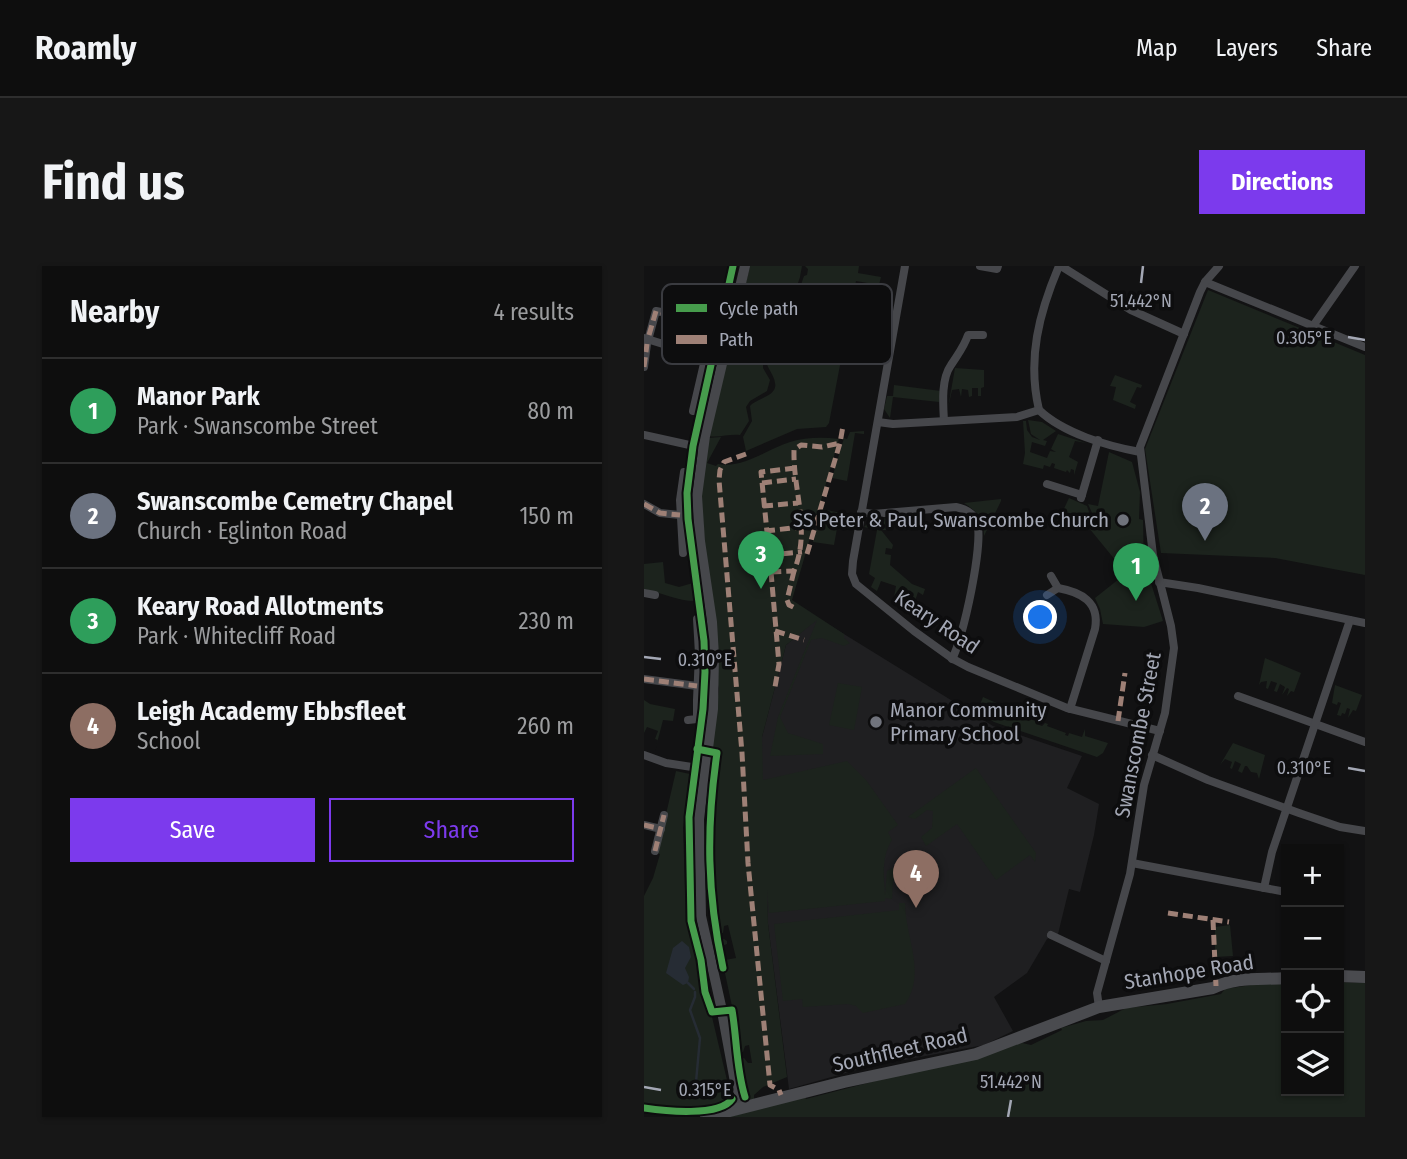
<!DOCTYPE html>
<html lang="en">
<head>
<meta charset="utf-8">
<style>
	:root { --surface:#0e0e0e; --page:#171717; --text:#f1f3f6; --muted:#9b9c9e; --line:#2e2e2e; --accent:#7c3aed }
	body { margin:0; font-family:"Fira Sans Condensed",sans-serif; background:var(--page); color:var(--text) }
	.controls { position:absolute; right:21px; bottom:21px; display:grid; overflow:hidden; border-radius:0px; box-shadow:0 2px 5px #0004 }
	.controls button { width:63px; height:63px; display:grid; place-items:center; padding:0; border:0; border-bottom:2px solid var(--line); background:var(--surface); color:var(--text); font:35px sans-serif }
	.you { position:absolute; left:397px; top:352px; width:24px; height:24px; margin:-18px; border:5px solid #fff; border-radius:50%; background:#1a73e8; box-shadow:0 0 0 10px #1a73e833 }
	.badge { display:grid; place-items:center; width:46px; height:46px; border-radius:50%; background:var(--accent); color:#fff; font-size:23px; font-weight:700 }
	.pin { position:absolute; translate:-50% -58px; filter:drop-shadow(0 2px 4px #0008) }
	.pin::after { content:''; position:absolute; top:37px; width:24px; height:21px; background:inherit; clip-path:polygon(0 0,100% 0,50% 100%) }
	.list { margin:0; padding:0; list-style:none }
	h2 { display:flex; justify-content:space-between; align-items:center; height:91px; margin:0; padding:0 28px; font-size:30px }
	h2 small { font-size:23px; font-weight:400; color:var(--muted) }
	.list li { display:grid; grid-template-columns:46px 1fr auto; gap:21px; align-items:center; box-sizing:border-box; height:105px; padding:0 28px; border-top:2px solid var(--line) }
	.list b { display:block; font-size:26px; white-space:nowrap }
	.list p { margin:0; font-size:23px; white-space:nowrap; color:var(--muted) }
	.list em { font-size:23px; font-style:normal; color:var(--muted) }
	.actions { display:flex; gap:14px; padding:21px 28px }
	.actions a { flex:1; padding:16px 0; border:2px solid var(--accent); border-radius:0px; text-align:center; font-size:24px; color:var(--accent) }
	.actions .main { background:var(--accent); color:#fff }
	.icon { flex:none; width:38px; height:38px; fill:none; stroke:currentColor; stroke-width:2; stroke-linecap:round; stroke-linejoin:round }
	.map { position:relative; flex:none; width:721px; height:851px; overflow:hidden; border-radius:0px }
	header { display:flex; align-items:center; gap:42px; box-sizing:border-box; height:98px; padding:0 35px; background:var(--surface); border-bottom:2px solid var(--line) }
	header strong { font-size:33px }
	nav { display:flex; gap:38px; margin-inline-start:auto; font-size:24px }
	.intro { display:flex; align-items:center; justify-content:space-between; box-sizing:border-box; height:168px; padding:0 42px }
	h1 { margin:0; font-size:49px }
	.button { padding:18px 32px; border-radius:0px; background:var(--accent); color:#fff; font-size:24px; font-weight:700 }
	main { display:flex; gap:42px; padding:0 42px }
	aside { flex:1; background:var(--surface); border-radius:0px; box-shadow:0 2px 5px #0004 }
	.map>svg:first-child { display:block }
	.built { fill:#1f1f21 }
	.green { fill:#1c231d }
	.water { fill:#262c34 }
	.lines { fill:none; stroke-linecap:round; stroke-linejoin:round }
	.stream { stroke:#262c34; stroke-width:2.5 }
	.minor { stroke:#46474b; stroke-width:8 }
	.tertiary { stroke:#46474b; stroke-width:10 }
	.secondary { stroke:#4a4b4f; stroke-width:12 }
	.quiet { stroke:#9e8076; stroke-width:5; stroke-dasharray:10 5; stroke-linecap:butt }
	.cycleway-casing { stroke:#0d0d0e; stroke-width:11 }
	.cycleway { stroke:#469c4c; stroke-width:7 }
	.ticks { fill:none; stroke:#a3a7b4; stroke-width:2.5 }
	.poi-dot { fill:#70737c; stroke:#0d0d0e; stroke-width:2.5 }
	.labels { text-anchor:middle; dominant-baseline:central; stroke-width:7; stroke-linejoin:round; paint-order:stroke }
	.poi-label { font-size:21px; fill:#a3a7b4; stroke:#0d0d0e; text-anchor:end }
	.street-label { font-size:21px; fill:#a3a7b4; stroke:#0d0d0e }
	.key { fill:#0d0d0e; stroke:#3a3b40; stroke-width:2 }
	.key-label { font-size:19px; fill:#a3a7b4 }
	.ticks-label { font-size:18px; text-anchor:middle; fill:#a3a7b4; stroke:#0d0d0e; stroke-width:7; stroke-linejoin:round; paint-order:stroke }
</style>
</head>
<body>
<header>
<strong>Roamly</strong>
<nav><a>Map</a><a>Layers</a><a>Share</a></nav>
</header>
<div class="intro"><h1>Find us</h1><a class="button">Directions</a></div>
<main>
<aside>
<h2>Nearby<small>4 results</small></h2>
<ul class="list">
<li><span class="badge" style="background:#2e9e5b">1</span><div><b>Manor Park</b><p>Park · Swanscombe Street</p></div><em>80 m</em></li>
<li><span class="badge" style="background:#6b7280">2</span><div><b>Swanscombe Cemetry Chapel</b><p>Church · Eglinton Road</p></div><em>150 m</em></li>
<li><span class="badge" style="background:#2e9e5b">3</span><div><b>Keary Road Allotments</b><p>Park · Whitecliff Road</p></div><em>230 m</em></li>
<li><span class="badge" style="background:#8d6e63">4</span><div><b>Leigh Academy Ebbsfleet</b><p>School</p></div><em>260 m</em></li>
</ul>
<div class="actions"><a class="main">Save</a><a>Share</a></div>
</aside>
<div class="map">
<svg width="721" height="851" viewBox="0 0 721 851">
	<rect width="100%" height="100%" fill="#121213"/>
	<!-- built -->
	<polygon class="built" points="174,352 349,460 438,490 423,522 455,538 450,569 436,626 425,623 414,668 403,673 383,707 350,731 369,765 340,779 255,795 243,790 230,799 145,823 124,658 118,515 118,471 142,379"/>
	<!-- green -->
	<g class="green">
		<path d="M106,0H158L156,11L138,65L119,94V102L126,114L123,125L106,135L102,141L105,155L96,169C84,168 75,172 64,170Z"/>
		<path d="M161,0H215L214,7L237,11L235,19L212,15L185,157L182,161L153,163L102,185L99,171L108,155L106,140C113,132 134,130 131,117C130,108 123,103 122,94L139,71L160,10L163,9L164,3Z"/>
		<polygon points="564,24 721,89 721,309 631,292 517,287 501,183"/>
		<polygon points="311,102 340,104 340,121 337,122 337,130 334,130 334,122 328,122 328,130 325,131 324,124 318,123 317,131 315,123 308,124 304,142"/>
		<polygon points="471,109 498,119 497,122 493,121 486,136 492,139 491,143 469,134 472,121 466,120"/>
		<polygon points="250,119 297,125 295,136 249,131 246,152 240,143 243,130 249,130"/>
		<polygon points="384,154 398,156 412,165 399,174 403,175 401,180 388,176 386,186 403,192 406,185 412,186 407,183 414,168 442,177 431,175 425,191 434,196 430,209 430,204 427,203 426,207 423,204 422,206 410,202 411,198 408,197 406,201 400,199 399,203 379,198 381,187 379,155 382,155 383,164 388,171 396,174 387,168"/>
		<polygon points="220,165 220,168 211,167 203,215 188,212 200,172 203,173 206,166"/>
		<path d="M77,171L63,197L72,200L74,198C99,203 123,183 146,176C162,171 179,171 195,173L148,334L200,368V372L206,377L200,380L178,372L167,374L136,451L144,467L179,478V488L126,490L134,451L173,354L142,379L118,471L119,514L203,495L222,514L254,559L244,566L248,574C237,591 240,610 241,629L243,605L254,599L255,601L249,616L248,633L241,632V635L125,647L123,624L124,658L143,811L119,821L110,829V834L104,833L102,830L94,793L100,792L104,797H108L105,779L101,780L99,786L93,787V764L74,674L80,673L83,675V678L78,680L81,694L92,692L84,659L80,660L79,667L74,668C70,643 61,607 70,584L66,580L76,484L68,483V480L75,422L71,412L57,227L64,172Z"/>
		<polygon points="465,186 488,196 496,226 495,253 499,254 500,302 504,309 481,306 445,262 449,249 444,238 454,240"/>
		<polygon points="425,232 443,240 447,252 443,259 417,249"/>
		<path d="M357,233V235L340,270C340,254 333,245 320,237Z"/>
		<polygon points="178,243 197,247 196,254 202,256 202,258 194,257 190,279 169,276"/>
		<polygon points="244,252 242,264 237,264 249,279 248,283 242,282 241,288 247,289 246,299 268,318 281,323 279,329 274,326 268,344 266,343 269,334 254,329 251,338 249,337 252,320 237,315 233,325 227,321 231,312 225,308 233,264 220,261 227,254"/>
		<path d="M19,296L21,317L35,321L49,317L51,335C34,335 18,327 0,323V298Z"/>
		<polygon points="480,309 505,311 519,355 500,361 459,358 456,343 451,332"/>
		<polygon points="621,392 657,407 650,426 647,425 643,430 645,423 643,422 638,429 641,421 636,418 633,426 630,425 633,417 627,415 624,423 622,422 623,415 617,416 615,419"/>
		<polygon points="194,417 218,421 210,464 185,459"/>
		<polygon points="691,419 718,429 712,445 709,444 704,452 706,443 703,442 701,448 698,447 697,450 693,449 697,437 694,436 693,439 688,437"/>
		<polygon points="339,431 382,450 381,453 385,455 387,452 396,456 395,459 398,460 401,457 404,458 403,460 422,467 421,469 424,470 425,467 438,471 441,463 441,470 464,477 459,487 453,491 350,456 333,446"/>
		<polygon points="0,434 6,438 31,443 29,455 19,454 11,485 14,474 11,473 14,465 3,461 0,467"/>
		<polygon points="589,477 621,489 615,513 613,507 607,506 603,500 601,500 598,507 594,505 597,498 591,495 588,503 586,502 588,496 581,493 576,499"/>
		<polygon points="332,502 392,587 391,596 386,589 352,614 313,558 282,580 277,571 288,562 289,545 283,544 271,553 264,551"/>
		<path d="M32,505L46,508L39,562L41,622L46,634V658L56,695L58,724L64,744L68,751L87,831C74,851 20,844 0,841V630L9,612L16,588L13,587Z"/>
		<path d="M255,637H261C261,671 283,707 261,738L219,747L212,740L204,738L159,741L158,733L139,735L130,658L255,644Z"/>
		<polygon points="586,659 589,690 571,691 571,661"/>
		<polygon points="695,716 721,717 721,851 85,851 161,830 162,833 378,777 387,779 418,764 417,762 442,755 459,754 482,742 523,738 577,728 581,723 614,718 642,718 642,825 695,825"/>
	</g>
	<!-- water -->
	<polygon class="water" points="38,675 45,681 47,691 41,702 45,711 44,717 39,719 22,707 29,682"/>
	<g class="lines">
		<!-- stream -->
		<g class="stream">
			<polyline points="44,717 50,723"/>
			<polyline points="51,726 51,731 46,744 56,772 52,816"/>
		</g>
		<!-- minor -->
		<g class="minor">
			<polyline points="261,0 209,295 208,308 212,318 270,365 309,393 324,401 423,442 516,465"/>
			<polyline points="336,0 353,3 354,0"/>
			<polyline points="417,0 487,44 540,68"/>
			<polyline points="561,16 721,81"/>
			<polyline points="669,60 711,0"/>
			<polyline points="0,72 61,91"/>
			<polyline points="0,101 3,78 12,45 37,50"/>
			<path d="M395,144C383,93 395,47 415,0"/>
			<path d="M395,144C419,167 463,180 496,186"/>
			<polyline points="49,145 75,33"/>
			<path d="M300,155C299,138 297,113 307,99C314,88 320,81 324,69H339"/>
			<polyline points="234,156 249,158 373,151 395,144"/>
			<polyline points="0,169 59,182"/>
			<polyline points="403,218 438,229"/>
			<polyline points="437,232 454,174"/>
			<polyline points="0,238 16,247 36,249"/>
			<path d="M217,246L229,248L312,241C322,243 330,247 333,257C340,276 319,374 308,393"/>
			<polyline points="39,287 36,234 40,206"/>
			<path d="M407,310L414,322C437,326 456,336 451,363L426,443"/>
			<polyline points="515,316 554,322 721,357"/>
			<polyline points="0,327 11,329"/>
			<polyline points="403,329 414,322"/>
			<polyline points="0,413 53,420"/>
			<polyline points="594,430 721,476"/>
			<polyline points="44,454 53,453 53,434 55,388 53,353"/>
			<polyline points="0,489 22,497 61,503"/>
			<polyline points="508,489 564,514 655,547 696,561 721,565"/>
			<polyline points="0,559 17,563"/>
			<polyline points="11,585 20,549"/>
			<polyline points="488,597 642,626"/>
			<polyline points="620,622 628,586 706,354"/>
			<polyline points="407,669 462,695"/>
			<polyline points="455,741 453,727 486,608 500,519 521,447 530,382 527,360 509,289 496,181 556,26 561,16 575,0"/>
		</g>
		<!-- tertiary -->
		<polyline class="tertiary" points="96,843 77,740 57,650 55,553 69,443 70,390 68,356 56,275 53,230 61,170 101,0"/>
		<!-- secondary -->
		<g class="secondary">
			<polyline points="695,710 721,711"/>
			<path d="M62,851L200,816L332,788L455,741L569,722C592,710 617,714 642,712"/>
		</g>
		<!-- quiet -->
		<g class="quiet">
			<polyline points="5,69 12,45 37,50"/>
			<polyline points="18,77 35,85 61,91"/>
			<polyline points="0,101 3,78"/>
			<polyline points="102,188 80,196 76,204 75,214 98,487 104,597 126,819 135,824 137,829"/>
			<path d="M151,202L117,206L127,306L150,305C167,263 149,226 150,184L157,179L178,181L196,177"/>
			<polyline points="118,217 152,213"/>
			<polyline points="0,238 16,247 36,249"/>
			<polyline points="119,240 154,237"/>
			<polyline points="121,265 158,261"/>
			<polyline points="163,288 196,177 199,160"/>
			<polyline points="124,289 158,286"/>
			<polyline points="150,305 143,334 145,339 151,342"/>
			<polyline points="127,306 135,398 131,421"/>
			<polyline points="131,365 160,374"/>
			<polyline points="0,413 53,420"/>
			<polyline points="474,455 481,407"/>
			<polyline points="0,559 17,563"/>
			<polyline points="11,585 20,549"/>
			<polyline points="524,647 585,656"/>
			<polyline points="569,654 572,720"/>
		</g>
		<defs>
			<g id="cycleway">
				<path d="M89,0L49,180L43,227L44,253L60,375L61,406L59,443L45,551L47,655L57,694L61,726L68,746L88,744C93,773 92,802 101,831"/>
				<path d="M53,483L73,487C62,562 63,628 79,702"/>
				<path d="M0,842C20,845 76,851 88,833"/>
			</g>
		</defs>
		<!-- cycleway casing -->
		<use href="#cycleway" class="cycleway-casing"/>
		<!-- cycleway -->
		<use href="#cycleway" class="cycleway"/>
	</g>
	<!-- ticks -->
	<path class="ticks" d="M497,17L499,0M704,71L721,74M0,391L17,393M704,502L721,505M0,821L17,824M364,851L367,834"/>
	<!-- markers -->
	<g class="poi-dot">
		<circle cx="479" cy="254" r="7"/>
		<circle cx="232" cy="456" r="7"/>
	</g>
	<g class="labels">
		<!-- poi labels -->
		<g class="poi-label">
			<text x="465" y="254">SS Peter &amp; Paul, Swanscombe Church</text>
			<text x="246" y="444" text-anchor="start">Manor Community<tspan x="246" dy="24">Primary School</tspan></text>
		</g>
		<!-- street labels -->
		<g class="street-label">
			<text transform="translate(293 356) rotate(34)">Keary Road</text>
			<text transform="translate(494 469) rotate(-79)">Swanscombe Street</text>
			<text transform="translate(545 706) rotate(-9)">Stanhope Road</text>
			<text transform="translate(256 784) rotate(-13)">Southfleet Road</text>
		</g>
	</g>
	<!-- legend -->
	<rect x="18" y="18" width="230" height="80" rx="10" class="key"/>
	<rect x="32" y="38" width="31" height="8" fill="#469c4c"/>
	<rect x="32" y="69" width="31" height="9" fill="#9e8076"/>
	<g class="key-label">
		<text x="75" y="49">Cycle path</text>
		<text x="75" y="80">Path</text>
	</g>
	<g class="ticks-label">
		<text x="497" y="41">51.442°N</text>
		<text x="660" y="78">0.305°E</text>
		<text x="61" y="400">0.310°E</text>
		<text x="660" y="508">0.310°E</text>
		<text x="367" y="822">51.442°N</text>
		<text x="61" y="830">0.315°E</text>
	</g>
</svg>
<div class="controls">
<button>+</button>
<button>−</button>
<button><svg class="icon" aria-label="locate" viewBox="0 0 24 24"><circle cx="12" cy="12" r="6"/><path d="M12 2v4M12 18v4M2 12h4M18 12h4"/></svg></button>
<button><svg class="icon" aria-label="layers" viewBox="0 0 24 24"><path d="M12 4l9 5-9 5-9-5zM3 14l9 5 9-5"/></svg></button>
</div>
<div class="you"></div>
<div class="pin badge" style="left:492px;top:335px;background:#2e9e5b">1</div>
<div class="pin badge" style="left:561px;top:275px;background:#6b7280">2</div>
<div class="pin badge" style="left:117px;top:323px;background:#2e9e5b">3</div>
<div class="pin badge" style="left:272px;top:642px;background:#8d6e63">4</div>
</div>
</main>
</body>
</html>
